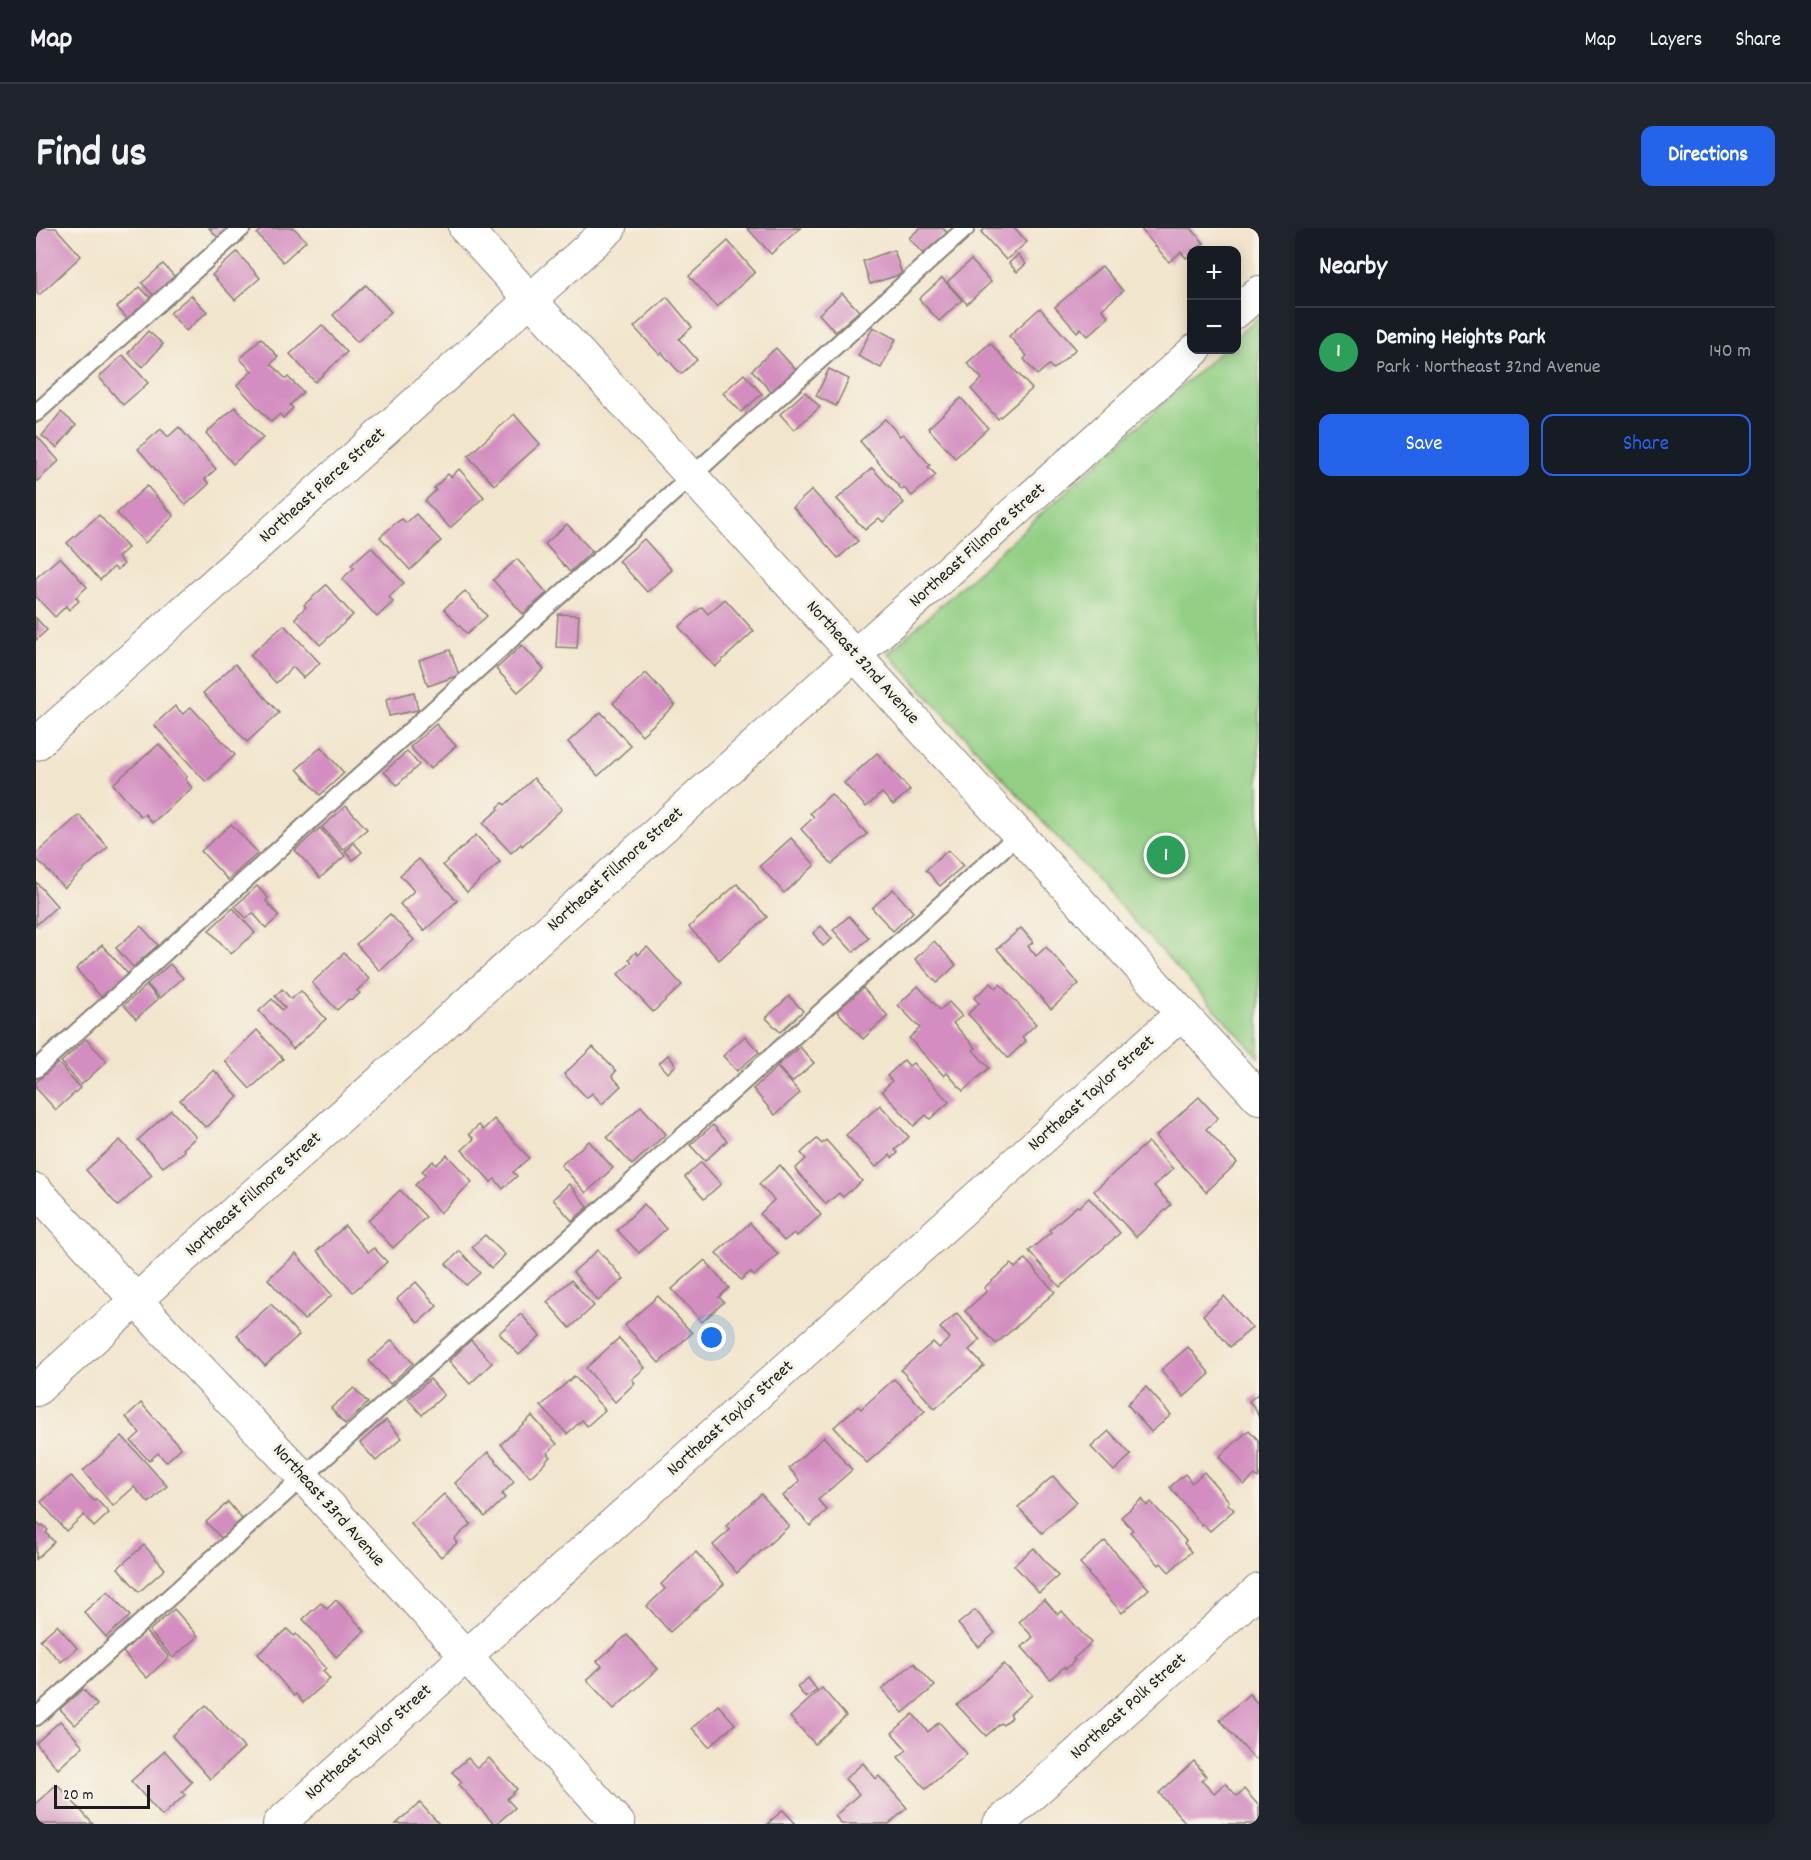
<!DOCTYPE html>
<html lang="en">
<head>
<meta charset="utf-8">
<style>
	:root { --surface:#171b24; --page:#20242c; --text:#f1f3f6; --muted:#9ea1a6; --line:#363941; --accent:#2563eb }
	body { margin:0; font-family:Dekko,sans-serif; background:var(--page); color:var(--text) }
	.controls { position:absolute; right:18px; top:18px; display:grid; overflow:hidden; border-radius:12px; box-shadow:0 3px 15px #0003 }
	.controls button { width:54px; height:54px; display:grid; place-items:center; padding:0; border:0; border-bottom:2px solid var(--line); background:var(--surface); color:var(--text); font:30px sans-serif }
	.scale { position:absolute; left:18px; bottom:15px; width:96px; box-sizing:border-box; padding-left:6px; border:3px solid #1c1c1c; border-top:0; font-size:16px; line-height:21px; white-space:nowrap; color:#1c1c1c; -webkit-text-stroke:4px #f7f3e8; paint-order:stroke }
	.you { position:absolute; left:676px; top:1110px; width:21px; height:21px; margin:-15px; border:4px solid #fff; border-radius:50%; background:#1a73e8; box-shadow:0 0 0 9px #1a73e833 }
	.badge { display:grid; place-items:center; width:39px; height:39px; border-radius:50%; background:var(--accent); color:#fff; font-size:20px; font-weight:700 }
	.pin { position:absolute; translate:-50% -50%; border:3px solid #fff; box-shadow:0 2px 6px #0006 }
	.list { margin:0; padding:0; list-style:none }
	h2 { display:flex; justify-content:space-between; align-items:center; height:78px; margin:0; padding:0 24px; font-size:26px }
	h2 small { font-size:20px; font-weight:400; color:var(--muted) }
	.list li { display:grid; grid-template-columns:39px 1fr auto; gap:18px; align-items:center; box-sizing:border-box; height:90px; padding:0 24px; border-top:2px solid var(--line) }
	.list b { display:block; font-size:22px; white-space:nowrap }
	.list p { margin:0; font-size:20px; white-space:nowrap; color:var(--muted) }
	.list em { font-size:20px; font-style:normal; color:var(--muted) }
	.actions { display:flex; gap:12px; padding:18px 24px }
	.actions a { flex:1; padding:14px 0; border:2px solid var(--accent); border-radius:12px; text-align:center; font-size:21px; color:var(--accent) }
	.actions .main { background:var(--accent); color:#fff }
	.map { position:relative; flex:none; width:1223px; height:1596px; overflow:hidden; border-radius:12px }
	header { display:flex; align-items:center; gap:36px; box-sizing:border-box; height:84px; padding:0 30px; background:var(--surface); border-bottom:2px solid var(--line) }
	header strong { font-size:28px }
	nav { display:flex; gap:33px; margin-inline-start:auto; font-size:21px }
	.intro { display:flex; align-items:center; justify-content:space-between; box-sizing:border-box; height:144px; padding:0 36px }
	h1 { margin:0; font-size:42px }
	.button { padding:15px 27px; border-radius:12px; background:var(--accent); color:#fff; font-size:21px; font-weight:700 }
	main { display:flex; gap:36px; padding:0 36px }
	aside { flex:1; background:var(--surface); border-radius:12px; box-shadow:0 3px 15px #0003 }
	.map>svg:first-child { display:block }
	.green { fill:#92cf84; stroke:#577650; stroke-width:1.5 }
	.building { fill:#d38dc0 }
	.lines { fill:none; stroke-linecap:round; stroke-linejoin:round }
	.service-casing { stroke:#878074; stroke-width:20 }
	.minor-casing { stroke:#878074; stroke-width:34 }
	.service { stroke:#fff; stroke-width:16 }
	.minor { stroke:#fff; stroke-width:32 }
	.labels { text-anchor:middle; dominant-baseline:central; stroke-width:6; stroke-linejoin:round; paint-order:stroke }
	.street-label { font-size:18px; fill:#1c1c1c; stroke:#f7f3e8 }
</style>
</head>
<body>
<header>
<strong>Map</strong>
<nav><a>Map</a><a>Layers</a><a>Share</a></nav>
</header>
<div class="intro"><h1>Find us</h1><a class="button">Directions</a></div>
<main>
<div class="map">
<svg width="1223" height="1596" viewBox="0 0 1223 1596">
	<rect width="100%" height="100%" fill="#f7f3e8"/>
	<filter id="ink" filterUnits="userSpaceOnUse"><feTurbulence type="fractalNoise" baseFrequency=".0167" numOctaves="2"/><feDisplacementMap in="SourceGraphic" scale="12" xChannelSelector="R" yChannelSelector="G"/><feConvolveMatrix kernelMatrix="1 2 1 2 8 2 1 2 1" color-interpolation-filters="sRGB"/></filter>
	<filter id="wash" filterUnits="userSpaceOnUse"><feTurbulence type="fractalNoise" baseFrequency=".008" numOctaves="4" result="noise"/><feDisplacementMap in="SourceGraphic" scale="24" xChannelSelector="R" yChannelSelector="G"/><feGaussianBlur stdDeviation="1.35" result="paint"/><feColorMatrix in="noise" values="0 0 0 0 0 0 0 0 0 0 0 0 0 0 0 0 0 1.4 0 .05"/><feComposite in="paint" operator="in"/></filter>
	<g filter="url(#wash)">
		<rect width="100%" height="100%" fill="#f2e5cd"/>
		<!-- green -->
		<polygon class="green" points="1223,88 1223,829 852,425 1186,122 1200,122 1201,108"/>
		<g id="blocks">
			<!-- building -->
			<g class="building">
				<polygon points="5,0 20,0 45,28 3,67 0,63 0,5"/>
				<polygon points="173,0 195,0 183,11"/>
				<polygon points="227,0 258,0 270,13 247,34 221,6"/>
				<polygon points="711,0 764,0 735,26"/>
				<polygon points="884,0 907,0 911,5 887,26 873,10"/>
				<polygon points="950,0 979,0 991,14 970,32 945,4"/>
				<polygon points="1104,0 1155,0 1168,15 1159,22 1156,22 1156,26 1150,30 1145,24 1133,34"/>
				<polygon points="692,13 719,44 681,79 653,48"/>
				<polygon points="858,22 866,46 834,56 827,33"/>
				<polygon points="201,24 224,50 199,72 176,47"/>
				<polygon points="982,27 990,36 981,44 973,35"/>
				<polygon points="935,32 955,54 931,76 911,54"/>
				<polygon points="127,36 139,49 118,68 106,55"/>
				<polygon points="1066,38 1087,63 1066,81 1073,89 1052,108 1045,100 1041,104 1019,79"/>
				<polygon points="906,50 926,72 903,93 883,71"/>
				<polygon points="330,57 355,84 321,114 297,87"/>
				<polygon points="104,59 116,72 93,93 81,79"/>
				<polygon points="806,65 823,83 799,104 783,86"/>
				<polygon points="155,67 171,84 150,103 134,85"/>
				<polygon points="631,69 656,99 643,111 661,132 645,146 626,125 624,127 598,99"/>
				<polygon points="1004,80 1040,121 1017,141 1013,137 1001,147 988,131 991,128 973,108"/>
				<polygon points="286,97 311,124 279,154 254,126"/>
				<polygon points="837,99 860,111 845,140 822,128"/>
				<polygon points="112,103 127,116 107,139 92,125"/>
				<polygon points="225,110 242,129 235,136 250,151 252,149 267,164 254,177 257,180 247,190 244,186 235,194 201,157 216,143 204,131"/>
				<polygon points="954,115 996,161 962,191 935,161 946,151 931,135"/>
				<polygon points="740,120 760,142 735,164 716,142"/>
				<polygon points="87,127 112,155 87,177 63,149"/>
				<polygon points="793,141 813,151 800,178 780,168"/>
				<polygon points="708,146 726,166 705,184 687,165"/>
				<polygon points="769,164 784,179 758,202 744,186"/>
				<polygon points="925,170 952,200 919,230 892,200"/>
				<polygon points="199,179 227,210 197,236 170,205"/>
				<polygon points="25,184 40,197 21,220 6,208"/>
				<polygon points="478,186 504,216 458,257 432,228"/>
				<polygon points="849,191 864,208 867,206 894,237 892,239 900,247 876,268 868,260 866,262 824,213"/>
				<polygon points="143,199 180,241 169,251 173,256 150,277 102,221 125,201 132,209"/>
				<polygon points="0,207 23,233 0,254"/>
				<polygon points="836,240 868,275 847,294 843,290 829,302 801,271"/>
				<polygon points="423,241 448,269 414,300 389,273 400,262 398,260 412,246 415,249"/>
				<polygon points="111,258 138,288 109,315 81,285"/>
				<polygon points="776,262 822,313 802,330 757,279"/>
				<polygon points="380,286 405,313 374,342 344,309 361,294 366,291 370,295"/>
				<polygon points="63,287 92,320 82,329 88,336 81,342 78,339 64,352 31,315"/>
				<polygon points="531,296 556,323 534,344 509,316"/>
				<polygon points="608,311 636,342 611,364 583,333"/>
				<polygon points="335,319 368,355 353,369 357,374 341,389 306,351 318,340 315,337"/>
				<polygon points="24,329 51,359 40,369 43,373 33,382 30,378 19,389 0,369 0,350"/>
				<polygon points="481,331 511,365 487,386 457,352"/>
				<polygon points="290,357 317,387 284,417 259,390 270,379 268,377"/>
				<polygon points="429,363 451,388 431,406 408,381"/>
				<polygon points="689,371 718,403 679,439 643,399 666,379 672,386"/>
				<polygon points="522,386 543,387 541,420 520,419"/>
				<polygon points="0,390 11,402 0,412"/>
				<polygon points="248,397 284,435 267,450 257,439 240,455 214,427"/>
				<polygon points="486,417 508,441 482,464 460,441"/>
				<polygon points="414,422 423,447 392,458 383,432"/>
				<polygon points="199,436 243,485 211,514 167,465"/>
				<polygon points="610,445 639,477 606,507 577,475"/>
				<polygon points="378,464 382,482 353,488 350,471"/>
				<polygon points="139,478 147,486 155,479 199,527 170,554 118,497"/>
				<polygon points="565,484 595,518 562,548 532,514"/>
				<polygon points="400,496 420,518 394,541 374,519"/>
				<polygon points="123,516 151,549 149,551 156,560 116,595 109,586 105,589 77,556"/>
				<polygon points="285,519 308,545 284,567 261,541"/>
				<polygon points="371,523 383,537 361,557 348,544"/>
				<polygon points="841,525 874,562 857,577 846,565 830,579 808,555"/>
				<polygon points="498,550 526,581 486,618 485,616 475,625 447,595 463,581 462,579 467,575 469,577"/>
				<polygon points="795,566 831,606 796,636 765,601 778,589 774,585"/>
				<polygon points="310,578 331,601 307,622 286,599"/>
				<polygon points="43,587 72,619 28,660 0,630 0,626"/>
				<polygon points="195,596 222,625 192,652 165,623"/>
				<polygon points="284,600 309,628 284,650 259,622"/>
				<polygon points="440,607 464,634 431,664 407,637"/>
				<polygon points="755,610 779,637 748,665 724,638"/>
				<polygon points="318,615 326,624 317,632 309,624"/>
				<polygon points="912,622 927,638 904,658 890,642"/>
				<polygon points="383,631 421,673 388,703 364,676 378,663 364,647"/>
				<polygon points="0,654 21,678 0,697"/>
				<polygon points="701,656 731,689 683,732 653,699"/>
				<polygon points="221,658 232,670 230,673 243,688 230,700 217,685 210,690 199,678"/>
				<polygon points="857,661 877,684 857,703 836,680"/>
				<polygon points="197,680 219,705 195,726 173,702"/>
				<polygon points="354,686 378,712 344,743 320,716"/>
				<polygon points="813,688 833,710 817,724 797,702"/>
				<polygon points="105,698 122,717 97,739 80,720"/>
				<polygon points="785,698 796,711 787,718 777,705"/>
				<polygon points="985,700 997,714 992,718 1000,728 1010,719 1043,756 1015,781 961,721"/>
				<polygon points="898,713 920,737 901,755 879,731"/>
				<polygon points="66,717 92,746 65,769 40,741"/>
				<polygon points="611,719 646,757 617,784 582,746 596,734 593,731 600,724 602,727"/>
				<polygon points="308,725 333,751 321,763 324,765 316,772 313,771 301,782 276,755"/>
				<polygon points="134,736 147,750 124,770 111,756"/>
				<polygon points="955,755 960,760 964,756 1000,796 986,809 990,813 972,830 932,786 943,775 938,770"/>
				<polygon points="111,757 122,771 100,791 88,777"/>
				<polygon points="882,758 904,782 913,774 926,788 917,795 940,820 937,822 953,840 927,863 911,845 908,848 873,810 884,800 862,777"/>
				<polygon points="827,760 852,788 827,811 801,783"/>
				<polygon points="246,761 255,771 265,763 290,791 257,821 223,783 236,771 246,782 249,780 239,768"/>
				<polygon points="753,768 767,783 744,804 730,790"/>
				<polygon points="221,802 247,831 214,861 189,833"/>
				<polygon points="709,808 723,824 701,843 687,828"/>
				<polygon points="50,811 71,833 45,857 25,834"/>
				<polygon points="557,819 580,843 576,848 585,858 566,876 556,865 551,870 528,846"/>
				<polygon points="764,819 778,835 756,854 741,838"/>
				<polygon points="632,827 640,837 632,845 623,835"/>
				<polygon points="868,832 873,838 877,835 913,874 894,891 890,887 878,898 846,863 856,853 851,848"/>
				<polygon points="22,835 44,860 20,882 0,860 0,854"/>
				<polygon points="741,839 764,865 739,887 717,861"/>
				<polygon points="178,842 202,869 172,898 169,899 144,872"/>
				<polygon points="1163,869 1182,890 1170,901 1201,935 1170,964 1120,908"/>
				<polygon points="844,877 873,909 859,922 862,925 856,930 854,927 840,939 810,907"/>
				<polygon points="605,878 630,906 596,937 571,909"/>
				<polygon points="135,882 160,909 147,921 149,923 127,939 102,912"/>
				<polygon points="458,891 493,930 477,944 481,948 467,961 459,951 455,954 426,922 438,911 433,906 443,897 447,902"/>
				<polygon points="677,897 691,913 669,933 654,917"/>
				<polygon points="781,911 786,916 790,912 826,953 807,969 803,965 790,976 759,941 770,931 765,925"/>
				<polygon points="84,912 116,947 82,978 50,942"/>
				<polygon points="553,913 577,940 550,965 525,937"/>
				<polygon points="1112,914 1137,941 1118,958 1135,977 1100,1009 1058,963"/>
				<polygon points="411,927 436,954 404,985 379,957 390,947 386,943 397,933 400,937"/>
				<polygon points="665,934 685,956 668,971 649,949"/>
				<polygon points="744,937 785,987 761,1008 758,1005 748,1013 724,986 738,972 723,956"/>
				<polygon points="533,956 552,979 536,993 517,971"/>
				<polygon points="364,962 390,989 357,1020 332,993"/>
				<polygon points="1053,970 1084,1005 1024,1059 993,1023 1015,1004 1013,1002 1041,978 1043,979"/>
				<polygon points="608,976 630,1001 603,1025 581,1002"/>
				<polygon points="714,995 742,1026 718,1048 714,1044 705,1052 680,1025"/>
				<polygon points="309,998 332,1024 338,1020 351,1034 317,1064 281,1023"/>
				<polygon points="449,1007 469,1027 455,1040 436,1019"/>
				<polygon points="562,1022 588,1051 562,1073 537,1044"/>
				<polygon points="424,1023 444,1045 430,1057 410,1036"/>
				<polygon points="260,1026 296,1067 268,1092 232,1051"/>
				<polygon points="989,1031 1019,1064 960,1116 929,1083 951,1063 948,1060 975,1036 979,1040"/>
				<polygon points="669,1032 693,1060 683,1069 688,1074 666,1094 636,1061"/>
				<polygon points="535,1052 558,1078 534,1100 511,1074"/>
				<polygon points="380,1054 401,1078 382,1095 361,1071"/>
				<polygon points="622,1068 656,1105 623,1135 589,1097"/>
				<polygon points="1188,1068 1216,1100 1194,1119 1167,1087"/>
				<polygon points="235,1076 263,1107 229,1138 201,1107"/>
				<polygon points="921,1085 944,1112 933,1122 948,1138 899,1181 865,1142 897,1114 903,1120 914,1110 904,1100"/>
				<polygon points="485,1086 504,1108 483,1127 463,1105"/>
				<polygon points="583,1110 609,1140 596,1151 599,1155 579,1174 550,1140"/>
				<polygon points="356,1112 377,1135 354,1156 333,1133"/>
				<polygon points="435,1112 456,1135 434,1156 413,1133"/>
				<polygon points="1152,1119 1174,1146 1148,1169 1125,1142"/>
				<polygon points="538,1148 569,1182 551,1198 546,1192 531,1206 505,1178"/>
				<polygon points="394,1151 408,1167 386,1187 372,1171"/>
				<polygon points="858,1151 889,1183 831,1235 798,1199 822,1178 825,1181"/>
				<polygon points="1110,1159 1135,1187 1115,1204 1091,1176"/>
				<polygon points="318,1160 332,1175 309,1196 295,1180"/>
				<polygon points="1223,1165 1223,1190 1219,1180 1213,1173"/>
				<polygon points="105,1175 145,1220 130,1234 122,1225 113,1233 95,1213 104,1205 90,1189"/>
				<polygon points="496,1188 521,1216 511,1225 514,1229 509,1233 510,1234 494,1249 465,1216"/>
				<polygon points="350,1192 366,1210 340,1233 324,1215"/>
				<polygon points="1213,1202 1223,1213 1223,1249 1222,1250 1219,1247 1208,1257 1183,1229"/>
				<polygon points="1073,1203 1095,1227 1078,1243 1055,1219"/>
				<polygon points="86,1208 131,1258 113,1275 98,1259 77,1278 47,1243"/>
				<polygon points="788,1209 816,1242 782,1272 791,1282 774,1298 747,1268 764,1253 753,1240"/>
				<polygon points="452,1224 478,1254 466,1266 469,1270 449,1289 419,1255"/>
				<polygon points="1168,1244 1193,1273 1191,1275 1198,1282 1174,1303 1167,1296 1166,1298 1134,1259 1149,1246 1156,1255"/>
				<polygon points="35,1248 58,1273 60,1271 73,1285 58,1299 48,1287 30,1303 5,1274"/>
				<polygon points="1017,1248 1041,1274 1006,1305 982,1279"/>
				<polygon points="408,1266 435,1296 418,1311 421,1315 405,1329 375,1296"/>
				<polygon points="725,1266 753,1298 701,1345 677,1317 694,1302 690,1298"/>
				<polygon points="1106,1271 1111,1278 1115,1274 1150,1313 1148,1315 1155,1324 1133,1344 1125,1335 1123,1337 1094,1304 1097,1302 1085,1289"/>
				<polygon points="192,1274 206,1291 185,1310 170,1294"/>
				<polygon points="0,1294 5,1299 7,1297 12,1302 10,1305 18,1314 0,1331"/>
				<polygon points="1069,1313 1113,1361 1086,1385 1052,1346 1053,1345 1044,1335"/>
				<polygon points="108,1317 129,1341 103,1364 82,1340"/>
				<polygon points="998,1320 1022,1348 1003,1365 978,1337"/>
				<polygon points="660,1324 688,1356 634,1404 611,1378 629,1361 625,1356"/>
				<polygon points="72,1363 94,1388 70,1409 48,1384"/>
				<polygon points="1008,1371 1022,1387 1026,1383 1055,1415 1037,1431 1039,1432 1030,1441 1028,1439 1014,1451 986,1419 997,1409 983,1394"/>
				<polygon points="300,1372 329,1403 300,1429 267,1391 285,1375 291,1381"/>
				<polygon points="138,1381 162,1408 137,1430 113,1403"/>
				<polygon points="939,1382 959,1405 943,1419 922,1396"/>
				<polygon points="21,1397 41,1420 25,1434 4,1412"/>
				<polygon points="251,1401 258,1408 260,1406 290,1440 287,1443 294,1451 267,1475 260,1466 258,1468 222,1426"/>
				<polygon points="109,1403 133,1429 111,1450 87,1424"/>
				<polygon points="591,1407 622,1441 578,1481 551,1452 566,1438 561,1433"/>
				<polygon points="878,1435 899,1458 867,1485 846,1461"/>
				<polygon points="968,1436 996,1467 974,1486 976,1489 967,1497 965,1495 950,1508 921,1477"/>
				<polygon points="772,1450 781,1462 770,1470 761,1459"/>
				<polygon points="786,1460 810,1488 779,1516 754,1489"/>
				<polygon points="47,1461 61,1477 39,1497 24,1481"/>
				<polygon points="1213,1466 1223,1477 1223,1528 1219,1532 1184,1492"/>
				<polygon points="170,1477 208,1520 174,1551 136,1508"/>
				<polygon points="682,1477 699,1496 673,1519 656,1500"/>
				<polygon points="877,1486 892,1504 903,1494 931,1526 890,1561 862,1529 871,1522 856,1505"/>
				<polygon points="24,1493 47,1518 22,1541 0,1515"/>
				<polygon points="129,1523 156,1554 146,1564 149,1567 126,1588 95,1553"/>
				<polygon points="432,1530 441,1540 453,1530 481,1561 471,1571 479,1580 460,1596 458,1596 423,1557 426,1554 416,1544"/>
				<polygon points="1158,1533 1170,1548 1166,1552 1178,1565 1189,1555 1201,1568 1208,1561 1223,1578 1223,1596 1151,1596 1123,1565"/>
				<polygon points="827,1535 840,1551 843,1548 871,1580 853,1596 806,1596 799,1588 823,1566 809,1551"/>
				<polygon points="21,1556 57,1596 0,1596 0,1575"/>
				<polygon points="384,1575 403,1596 360,1596"/>
				<polygon points="747,1582 760,1596 731,1596"/>
			</g>
		</g>
	</g>
	<g filter="url(#ink)">
		<use href="#blocks" fill-opacity="0" stroke="#878074" stroke-width="1.5"/>
		<g class="lines">
			<defs>
				<g id="service">
					<polyline points="0,185 206,0"/>
					<polyline points="0,841 930,0"/>
					<polyline points="0,1489 982,607"/>
				</g>
				<g id="minor">
					<polyline points="429,0 1223,870"/>
					<polyline points="1200,84 1223,64"/>
					<polyline points="0,516 574,0"/>
					<polyline points="0,962 128,1103 268,1250 583,1596"/>
					<polyline points="0,1162 1159,122"/>
					<polyline points="243,1596 1146,785"/>
					<polyline points="963,1596 1223,1362"/>
				</g>
			</defs>
			<!-- service casing -->
			<use href="#service" class="service-casing"/>
			<!-- minor casing -->
			<use href="#minor" class="minor-casing"/>
			<!-- service -->
			<use href="#service" class="service"/>
			<!-- minor -->
			<use href="#minor" class="minor"/>
		</g>
	</g>
	<g class="labels">
		<!-- street labels -->
		<g class="street-label">
			<text transform="translate(287 258) rotate(-42)">Northeast Pierce Street</text>
			<text transform="translate(942 318) rotate(-42)">Northeast Fillmore Street</text>
			<text transform="translate(826 435) rotate(48)">Northeast 32nd Avenue</text>
			<text transform="translate(580 642) rotate(-42)">Northeast Fillmore Street</text>
			<text transform="translate(1056 866) rotate(-42)">Northeast Taylor Street</text>
			<text transform="translate(218 967) rotate(-42)">Northeast Fillmore Street</text>
			<text transform="translate(695 1191) rotate(-42)">Northeast Taylor Street</text>
			<text transform="translate(292 1278) rotate(48)">Northeast 33rd Avenue</text>
			<text transform="translate(1093 1479) rotate(-42)">Northeast Polk Street</text>
			<text transform="translate(333 1515) rotate(-42)">Northeast Taylor Street</text>
		</g>
	</g>
</svg>
<div class="controls">
<button>+</button>
<button>−</button>
</div>
<div class="scale">20 m</div>
<div class="you"></div>
<div class="pin badge" style="left:1130px;top:627px;background:#2e9e5b">1</div>
</div>
<aside>
<h2>Nearby<small></small></h2>
<ul class="list">
<li><span class="badge" style="background:#2e9e5b">1</span><div><b>Deming Heights Park</b><p>Park · Northeast 32nd Avenue</p></div><em>140 m</em></li>
</ul>
<div class="actions"><a class="main">Save</a><a>Share</a></div>
</aside>
</main>
</body>
</html>
